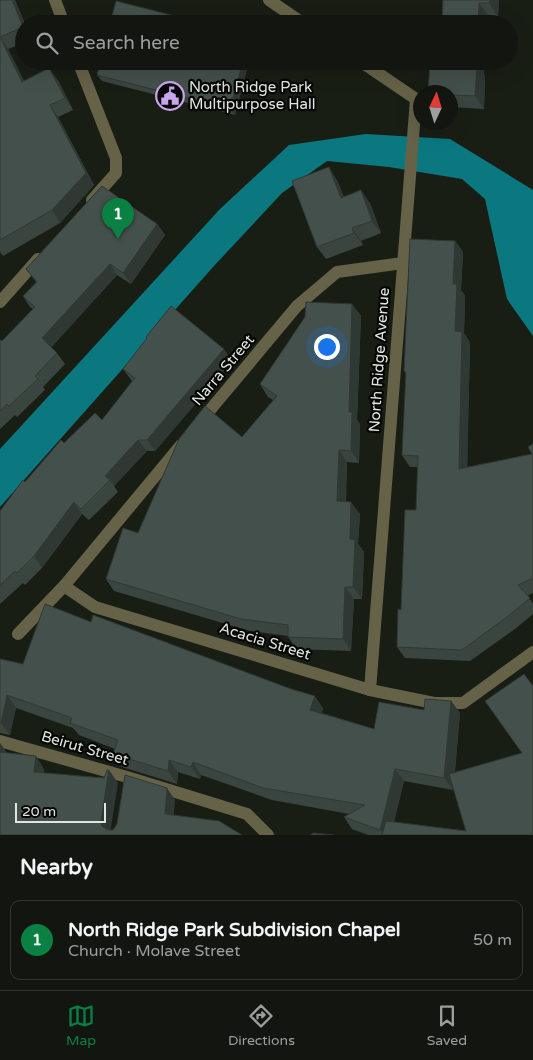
<!DOCTYPE html>
<html lang="en">
<head>
<meta charset="utf-8">
<style>
	:root { --surface:#131610; --page:#1c1f19; --text:#f1f3f6; --muted:#9d9f9f; --line:#323530; --accent:#0b8043 }
	body { margin:0; font-family:"Varela Round",sans-serif; background:var(--page); color:var(--text) }
	.compass { position:absolute; left:413px; top:85px; width:45px; height:45px; border-radius:50%; background:var(--surface); box-shadow:0 5px 20px #0002; rotate:4deg }
	.scale { position:absolute; left:15px; bottom:12px; width:91px; box-sizing:border-box; padding-left:5px; border:2px solid #e1e5df; border-top:0; font-size:14px; line-height:18px; white-space:nowrap; color:#e1e5df; -webkit-text-stroke:4px #060705; paint-order:stroke }
	.you { position:absolute; left:326px; top:346px; width:18px; height:18px; margin:-12px; border:4px solid #fff; border-radius:50%; background:#1a73e8; box-shadow:0 0 0 8px #1a73e833 }
	.badge { display:grid; place-items:center; width:32px; height:32px; border-radius:50%; background:var(--accent); color:#fff; font-size:16px; font-weight:700 }
	.pin { position:absolute; translate:-50% -41px; filter:drop-shadow(0 1px 2px #0008) }
	.pin::after { content:''; position:absolute; top:26px; width:18px; height:15px; background:inherit; clip-path:polygon(0 0,100% 0,50% 100%) }
	.list { margin:0; padding:0; list-style:none }
	h2 { display:flex; justify-content:space-between; align-items:center; height:65px; margin:0; padding:0 20px; font-size:21px }
	h2 small { font-size:16px; font-weight:400; color:var(--muted) }
	.list li { display:grid; grid-template-columns:32px 1fr auto; gap:15px; align-items:center; box-sizing:border-box; height:80px; margin:0 10px 10px; padding:0 10px; border:1px solid var(--line); border-radius:10px }
	.list b { display:block; font-size:19px; white-space:nowrap }
	.list p { margin:0; font-size:16px; white-space:nowrap; color:var(--muted) }
	.list em { font-size:16px; font-style:normal; color:var(--muted) }
	.icon { flex:none; width:28px; height:28px; fill:none; stroke:currentColor; stroke-width:2; stroke-linecap:round; stroke-linejoin:round }
	.map { position:relative; flex:none; width:533px; height:835px; overflow:hidden }
	.search { position:absolute; background:var(--surface); box-shadow:0 5px 20px #0002; left:15px; right:15px; top:15px; height:55px; display:flex; align-items:center; gap:12px; box-sizing:border-box; padding:0 18px; border-radius:28px; color:var(--muted); font-size:19px }
	.sheet { height:155px; background:var(--surface) }
	nav { display:flex; justify-content:space-around; align-items:center; box-sizing:border-box; height:70px; border-top:1px solid var(--line); background:var(--surface); font-size:14px; color:var(--muted) }
	nav a { display:grid; justify-items:center; gap:2px }
	nav .on { color:var(--accent) }
	.map>svg:first-child { display:block }
	.water { fill:#0b7880 }
	.lines { fill:none; stroke-linecap:round; stroke-linejoin:round }
	.minor { stroke:#666248; stroke-width:12 }
	.wall { fill:#3a4540; fill-rule:evenodd }
	.shaded-wall { fill:#303834 }
	.building { fill:#44504b; stroke:#303834 }
	.labels { text-anchor:middle; dominant-baseline:central; stroke-width:4.5; stroke-linejoin:round; paint-order:stroke }
	.poi-label { font-size:15px; fill:#e1e5df; stroke:#060705; text-anchor:start }
	.street-label { font-size:15px; fill:#e1e5df; stroke:#060705 }
</style>
</head>
<body>
<div class="map">
<svg width="533" height="835" viewBox="0 0 533 835">
	<rect width="100%" height="100%" fill="#191e15"/>
	<!-- water -->
	<polygon class="water" points="366,134 450,139 533,190 533,336 507,299 485,199 462,179 389,167 327,161 282,193 213,267 0,507 0,449 220,209 289,145"/>
	<g class="lines">
		<!-- minor -->
		<g class="minor">
			<polyline points="55,0 64,24"/>
			<polyline points="269,0 304,24"/>
			<polyline points="78,61 116,158 116,173 92,200"/>
			<polyline points="360,61 416,99 370,690"/>
			<polyline points="0,302 38,259"/>
			<polyline points="200,422 297,306 337,272 403,263"/>
			<polyline points="64,586 95,607 370,690 434,703 463,703 533,652"/>
			<polyline points="18,634 64,586 181,445"/>
			<polyline points="0,741 127,777 247,814 268,835"/>
		</g>
	</g>
	<!-- wall -->
	<g class="wall">
		<polygon points="0,0 15,0 25,24 24,24 24,43 8,49 24,81 58,80 73,110 58,117 94,185 60,223 3,256 0,252"/>
		<polygon points="443,0 499,0 498,16 488,15 487,24 442,24"/>
		<polygon points="249,61 235,115 102,81 97,75"/>
		<polygon points="439,62 484,74 485,77 484,109 450,107 450,92"/>
		<polygon points="337,180 344,197 370,203 381,233 361,241 363,245 326,259 317,247"/>
		<polygon points="157,224 165,235 131,284 117,275 51,347 57,353 65,364 43,387 45,390 17,417 15,415 0,429 0,340 2,341 33,309 30,307 23,296 36,282 26,269"/>
		<polygon points="455,241 463,252 461,290 465,296 464,333 470,343 467,467 532,454 533,444 533,593 527,596 533,603 533,614 515,629 470,661 405,658 397,647 401,610 416,510 418,467 410,467 402,455 406,374 404,371"/>
		<polygon points="352,304 361,316 357,420 360,424 359,463 347,462 346,502 360,514 358,544 364,552 362,599 354,599 351,651 296,649 288,636 250,631 114,591 106,579 138,533 242,437 273,400 268,397 260,384"/>
		<polygon points="146,337 232,361 155,451 147,451 114,486 118,492 89,520 82,514 42,568 25,585 23,583 0,604 0,511 25,482 64,443 102,420 132,381 123,369 147,339"/>
		<path d="M0,659L23,664L323,708L322,713L374,729L451,701L460,713L455,772L522,753L533,835H368L352,829L344,817L349,814L272,800L201,775L200,779L178,772L177,784L122,767L113,754L115,749L79,735L73,728L16,708L10,735L0,733ZM404,781L453,790V788L466,831L394,822Z"/>
	</g>
	<!-- shaded-wall -->
	<g class="shaded-wall">
		<polygon points="12,0 15,0 25,24 24,24 24,29"/>
		<polygon points="490,0 499,0 498,16 489,3"/>
		<polygon points="479,3 488,15 487,24 478,24"/>
		<polygon points="0,37 8,49 30,94 22,82"/>
		<polygon points="243,61 249,61 235,115 230,109"/>
		<polygon points="475,61 485,61 484,74 485,77 484,109 475,96"/>
		<polygon points="49,68 58,80 73,110 65,98"/>
		<polygon points="50,105 58,117 94,185 60,223 52,210"/>
		<polygon points="329,167 337,180 349,210 341,198"/>
		<polygon points="361,190 370,203 381,233 372,221"/>
		<polygon points="157,224 165,235 131,284 123,273"/>
		<polygon points="352,228 361,241 363,245 354,233"/>
		<polygon points="455,241 463,252 461,290 465,296 464,333 470,343 467,480 459,469 453,284"/>
		<polygon points="110,264 117,275 50,349 42,338"/>
		<polygon points="352,304 361,316 357,420 360,424 359,463 351,451 349,412"/>
		<polygon points="224,349 232,361 155,451 147,440"/>
		<polygon points="138,440 147,451 114,486 110,480 105,476"/>
		<polygon points="339,450 347,462 345,514 337,501"/>
		<polygon points="74,502 82,514 42,568 34,556"/>
		<polygon points="351,502 360,514 358,544 364,552 362,599 353,587 350,539"/>
		<polygon points="345,587 354,599 351,651 343,639"/>
		<polygon points="7,695 16,708 10,735 1,723"/>
		<polygon points="315,696 323,708 319,722 310,710"/>
		<polygon points="451,701 460,713 453,790 444,778"/>
		<polygon points="0,743 6,751 3,764 0,760"/>
		<polygon points="36,756 44,769 43,785 34,772"/>
		<polygon points="169,760 178,772 177,784 168,771"/>
		<polygon points="193,762 201,775 200,779 191,767"/>
		<polygon points="395,769 404,781 391,835 384,835 380,830"/>
		<polygon points="109,770 118,783 110,834 102,826 101,821"/>
		<polygon points="167,788 175,800 173,826 165,814"/>
	</g>
	<!-- building -->
	<g class="building">
		<polygon points="0,0 12,0 23,27 0,37"/>
		<polygon points="443,0 490,0 489,3 479,3 478,24 442,24"/>
		<polygon points="116,1 206,24 110,24"/>
		<polygon points="0,37 22,82 49,68 65,98 50,105 86,173 52,210 0,240"/>
		<polygon points="101,61 243,61 230,109 97,75"/>
		<polygon points="439,61 475,61 475,64 477,64 475,96 450,95 450,92 428,92 430,62 439,62"/>
		<polygon points="329,167 341,198 361,190 372,221 352,228 354,233 317,247 292,181"/>
		<polygon points="102,186 157,224 123,273 110,264 42,338 57,353 35,376 38,379 9,406 7,404 0,411 0,340 2,341 35,307 23,296 37,282 26,269"/>
		<polygon points="410,239 455,241 453,284 457,284 455,331 462,332 459,469 532,454 528,447 533,444 533,578 518,585 530,598 507,617 462,650 397,647 398,609 401,610 405,510 416,510 418,456 402,455 406,372 404,371"/>
		<polygon points="306,302 352,304 349,412 352,412 351,451 339,450 337,501 351,502 350,539 355,540 353,587 345,587 343,639 288,637 288,625 241,619 106,579 123,528 138,533 179,439 205,406 242,437 277,396 260,384 305,317"/>
		<polygon points="171,306 224,349 147,440 138,440 105,476 110,480 81,509 74,502 34,556 17,573 15,571 0,585 0,511 23,480 25,482 61,440 64,443 95,413 102,420 135,378 123,369 147,338 146,337"/>
		<polygon points="45,604 91,622 93,615 291,689 315,696 310,710 374,729 379,702 424,710 425,699 451,701 444,778 395,769 380,830 344,817 365,805 263,788 193,762 191,767 169,760 168,771 113,754 118,740 70,723 72,718 7,695 1,723 0,723 0,659 23,664"/>
		<polygon points="524,674 533,686 533,835 382,835 386,821 466,831 449,774 522,753 485,701"/>
		<polygon points="0,752 36,756 34,772 104,778 107,770 109,770 101,821 102,826 108,830 113,830 117,824 125,775 167,788 165,814 219,821 242,835 0,835"/>
		<polygon points="314,833 333,835 310,835"/>
	</g>
	<!-- icons -->
	<defs>
		<symbol id="civic-ring" viewBox="-11 -11 22 22"><circle r="9.5" fill="#060705" stroke="#c9a5ee" stroke-width="1.5"/><path d="M-.6-6.5H3V-4.5H.6V-3L4-1V1h2V6H-6V1h2V-1L-.6-3ZM-1.2 2.5V6h2.4V2.5Z" fill="#c9a5ee"/></symbol>
	</defs>
	<g fill-rule="evenodd">
		<use href="#civic-ring" x="154" y="80" width="32" height="32"/>
	</g>
	<g class="labels">
		<!-- poi labels -->
		<g class="poi-label">
			<text x="189" y="87">North Ridge Park<tspan x="189" dy="17">Multipurpose Hall</tspan></text>
		</g>
		<!-- street labels -->
		<g class="street-label">
			<text transform="translate(379 360) rotate(-86)">North Ridge Avenue</text>
			<text transform="translate(223 370) rotate(-50)">Narra Street</text>
			<text transform="translate(265 641) rotate(17)">Acacia Street</text>
			<text transform="translate(85 748) rotate(16)">Beirut Street</text>
		</g>
	</g>
</svg>
<svg class="compass" viewBox="-18 -18 36 36"><path d="M0-13l5 13h-10z" fill="#e53935"/><path d="M0 13l5-13h-10z" fill="#9d9f9f"/></svg>
<div class="scale">20 m</div>
<div class="you"></div>
<div class="pin badge" style="left:118px;top:239px">1</div>
<div class="search"><svg class="icon" aria-label="search" viewBox="0 0 24 24"><circle cx="10" cy="10" r="6"/><path d="M15 15l6 6"/></svg>Search here</div>
</div>
<section class="sheet">
<h2>Nearby<small></small></h2>
<ul class="list">
<li><span class="badge">1</span><div><b>North Ridge Park Subdivision Chapel</b><p>Church · Molave Street</p></div><em>50 m</em></li>
</ul>
</section>
<nav>
<a class="on"><svg class="icon" aria-label="map" viewBox="0 0 24 24"><path d="M3 6l6-2 6 2 6-2v14l-6 2-6-2-6 2zM9 4v14M15 6v14"/></svg>Map</a>
<a><svg class="icon" aria-label="directions" viewBox="0 0 24 24"><path d="M12 3l9 9-9 9-9-9zM9 14v-3h6M13 9l2 2-2 2"/></svg>Directions</a>
<a><svg class="icon" aria-label="saved" viewBox="0 0 24 24"><path d="M7 4h10v16l-5-4-5 4z"/></svg>Saved</a>
</nav>
</body>
</html>
